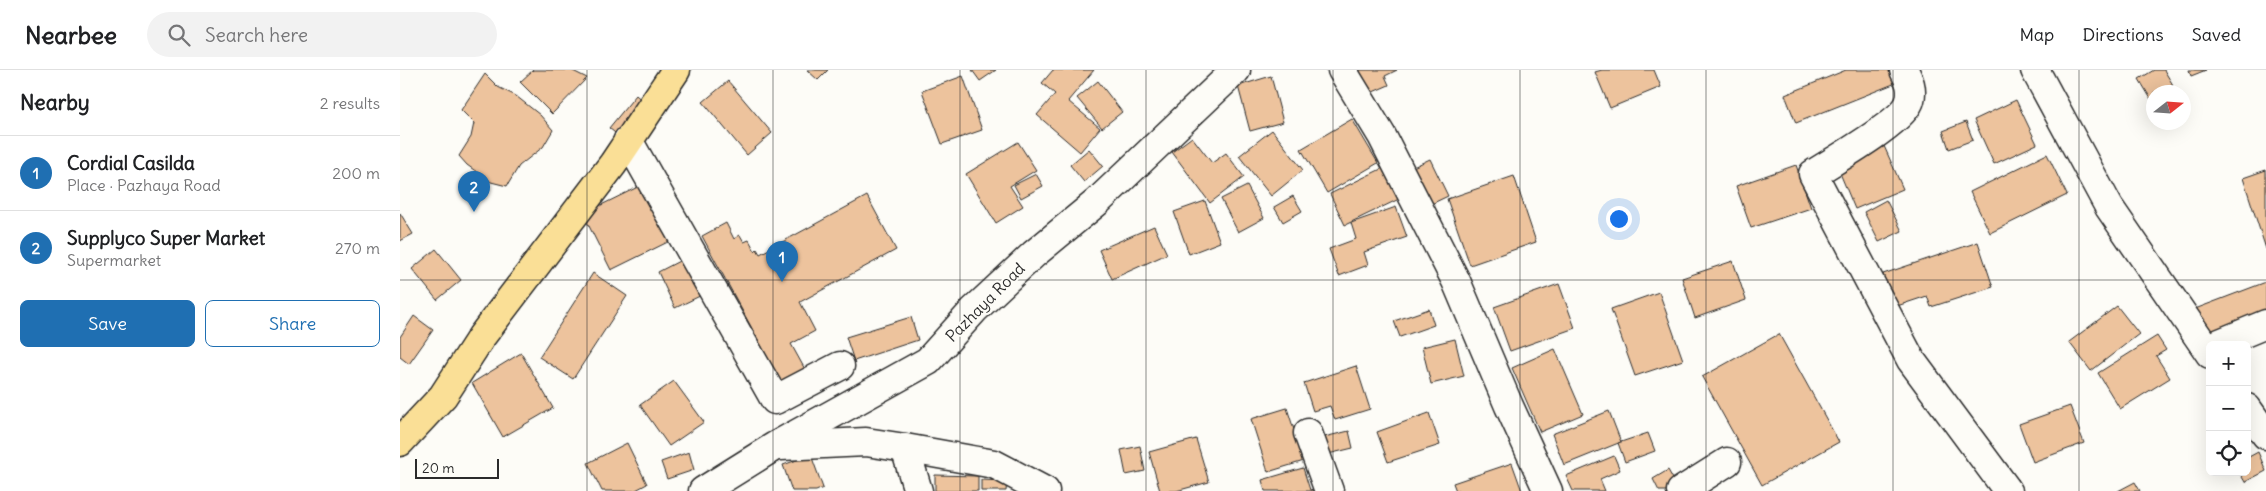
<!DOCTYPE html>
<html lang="en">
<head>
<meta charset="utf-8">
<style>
	:root { --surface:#fff; --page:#f2f2f2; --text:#202124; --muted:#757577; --line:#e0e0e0; --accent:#1f6fb2 }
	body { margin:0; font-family:Delius,sans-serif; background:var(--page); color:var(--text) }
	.controls { position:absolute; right:15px; bottom:15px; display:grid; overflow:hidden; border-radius:8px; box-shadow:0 5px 20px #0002 }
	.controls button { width:45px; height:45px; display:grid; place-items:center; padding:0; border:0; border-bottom:1px solid var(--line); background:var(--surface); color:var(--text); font:25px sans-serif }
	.compass { position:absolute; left:1746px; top:15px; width:45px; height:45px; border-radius:50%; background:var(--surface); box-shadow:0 5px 20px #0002; rotate:73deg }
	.scale { position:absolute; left:15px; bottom:12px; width:84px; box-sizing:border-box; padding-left:5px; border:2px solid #2b2b2b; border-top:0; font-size:14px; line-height:18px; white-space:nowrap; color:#2b2b2b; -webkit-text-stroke:4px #fdfcf7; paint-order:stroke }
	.you { position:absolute; left:1218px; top:148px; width:18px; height:18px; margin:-12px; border:4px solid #fff; border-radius:50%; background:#1a73e8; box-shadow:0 0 0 8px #1a73e833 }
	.badge { display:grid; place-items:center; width:32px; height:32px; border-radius:50%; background:var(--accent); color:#fff; font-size:16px; font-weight:700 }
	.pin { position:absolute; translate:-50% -41px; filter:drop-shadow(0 1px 2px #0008) }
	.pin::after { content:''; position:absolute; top:26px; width:18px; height:15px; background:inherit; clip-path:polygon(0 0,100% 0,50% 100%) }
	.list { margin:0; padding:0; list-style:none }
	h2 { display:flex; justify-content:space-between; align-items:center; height:65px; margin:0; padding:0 20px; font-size:21px }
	h2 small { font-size:16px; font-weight:400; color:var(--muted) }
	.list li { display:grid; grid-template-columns:32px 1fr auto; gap:15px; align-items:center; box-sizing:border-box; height:75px; padding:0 20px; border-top:1px solid var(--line) }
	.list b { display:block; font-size:19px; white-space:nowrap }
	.list p { margin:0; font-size:16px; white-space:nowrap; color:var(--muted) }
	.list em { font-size:16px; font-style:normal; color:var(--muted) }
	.actions { display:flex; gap:10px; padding:15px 20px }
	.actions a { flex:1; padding:11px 0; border:1px solid var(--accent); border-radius:8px; text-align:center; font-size:18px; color:var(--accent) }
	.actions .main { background:var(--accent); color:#fff }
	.icon { flex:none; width:28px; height:28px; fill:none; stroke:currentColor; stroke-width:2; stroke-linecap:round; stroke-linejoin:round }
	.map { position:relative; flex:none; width:1866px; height:421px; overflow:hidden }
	header { display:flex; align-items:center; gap:30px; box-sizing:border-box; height:70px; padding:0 25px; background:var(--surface); border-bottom:1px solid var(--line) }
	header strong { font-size:24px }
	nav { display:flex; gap:28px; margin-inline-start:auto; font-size:18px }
	.search { width:350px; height:45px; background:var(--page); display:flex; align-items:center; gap:12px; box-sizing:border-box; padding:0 18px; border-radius:28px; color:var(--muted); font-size:19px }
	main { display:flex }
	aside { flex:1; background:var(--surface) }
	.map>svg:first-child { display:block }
	.building { fill:#edc39d; stroke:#2b2b2b }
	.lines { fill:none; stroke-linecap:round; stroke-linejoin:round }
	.minor-casing { stroke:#2b2b2b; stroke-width:31 }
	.major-casing { stroke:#2b2b2b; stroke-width:31 }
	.minor { stroke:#fdfcf7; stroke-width:28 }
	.major { stroke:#fadf96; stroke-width:28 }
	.grid { fill:none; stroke:#2b2b2b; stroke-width:1; stroke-opacity:0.55 }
	.labels { text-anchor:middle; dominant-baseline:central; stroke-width:4; stroke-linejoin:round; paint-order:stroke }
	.street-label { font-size:16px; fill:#2b2b2b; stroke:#fdfcf7 }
</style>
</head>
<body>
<header>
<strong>Nearbee</strong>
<div class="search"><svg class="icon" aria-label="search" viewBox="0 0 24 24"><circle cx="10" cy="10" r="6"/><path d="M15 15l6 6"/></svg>Search here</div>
<nav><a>Map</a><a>Directions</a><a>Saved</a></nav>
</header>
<main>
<aside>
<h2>Nearby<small>2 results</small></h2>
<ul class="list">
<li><span class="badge">1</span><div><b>Cordial Casilda</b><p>Place · Pazhaya Road</p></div><em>200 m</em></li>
<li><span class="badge">2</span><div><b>Supplyco Super Market</b><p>Supermarket</p></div><em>270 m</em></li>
</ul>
<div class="actions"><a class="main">Save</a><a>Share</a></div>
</aside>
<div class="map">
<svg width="1866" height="421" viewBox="0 0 1866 421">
	<rect width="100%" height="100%" fill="#fdfcf7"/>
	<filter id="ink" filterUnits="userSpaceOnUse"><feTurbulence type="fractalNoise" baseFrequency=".02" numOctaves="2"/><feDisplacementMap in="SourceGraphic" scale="10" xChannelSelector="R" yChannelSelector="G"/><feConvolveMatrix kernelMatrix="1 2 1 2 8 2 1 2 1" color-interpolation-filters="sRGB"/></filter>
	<g filter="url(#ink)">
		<!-- building -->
		<g class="building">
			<polygon points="133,0 171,0 187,8 152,44 120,12"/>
			<polygon points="407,0 428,0 418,10"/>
			<polygon points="572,0 596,0 580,11"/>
			<polygon points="653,0 694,0 668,31 700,58 680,82 637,45 655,24 642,13"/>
			<polygon points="954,0 997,0 985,6 989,15 966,25"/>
			<polygon points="1202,0 1254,0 1261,17 1210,38 1195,2"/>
			<polygon points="1446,0 1497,0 1501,11 1396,53 1385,25"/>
			<polygon points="1754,0 1764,0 1773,15 1761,22 1754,22 1754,27 1751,29 1739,9"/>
			<polygon points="1789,0 1806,0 1791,6"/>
			<polygon points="85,4 98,17 116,26 140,45 153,60 143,77 119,96 107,116 91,112 67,95 59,86 71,67 74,53 61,40"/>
			<polygon points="563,6 582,60 542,74 522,21"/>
			<polygon points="871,6 883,52 850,61 838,16"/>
			<polygon points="328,11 372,63 347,85 303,32"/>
			<polygon points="698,11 722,42 702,58 677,28"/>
			<polygon points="236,25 247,35 220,67 209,58"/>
			<polygon points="1616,30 1637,74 1594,94 1574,50"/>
			<polygon points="952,49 978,93 927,123 901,79"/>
			<polygon points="1566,52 1573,70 1549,79 1543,61"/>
			<polygon points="872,60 903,100 871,126 839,86"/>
			<polygon points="792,67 812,93 826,83 844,107 810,133 772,82"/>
			<polygon points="618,72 636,100 610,116 623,136 596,153 566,104"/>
			<polygon points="1484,76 1503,119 1455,139 1437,96"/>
			<polygon points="689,79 703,96 684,112 670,95"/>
			<polygon points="1647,84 1667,125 1590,163 1570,122"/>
			<polygon points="1030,89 1048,126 1027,136 1009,99"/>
			<polygon points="1396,95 1411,138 1351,158 1336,116"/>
			<polygon points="983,98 999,129 945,155 930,124"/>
			<polygon points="1866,100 1866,179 1843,108"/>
			<polygon points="636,104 643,116 621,128 614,115"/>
			<polygon points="1114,106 1136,172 1070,195 1047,129"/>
			<polygon points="250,111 278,167 211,200 183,144"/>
			<polygon points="847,116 864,148 838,162 821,129"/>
			<polygon points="467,126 496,180 400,232 415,261 391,274 407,303 383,316 302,166 326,153 334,169 340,165 344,172 349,170 355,181 357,179 360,184"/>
			<polygon points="893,126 902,141 883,152 874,137"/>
			<polygon points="1486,130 1502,161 1479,172 1464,142"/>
			<polygon points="805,131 820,172 789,184 774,142"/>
			<polygon points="996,137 1007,167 964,182 968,195 939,206 929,179 956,169 951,153"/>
			<polygon points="0,143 13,164 0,171"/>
			<polygon points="754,156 767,184 712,209 699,180"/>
			<polygon points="1578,172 1593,217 1531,237 1527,226 1494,237 1483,204"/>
			<polygon points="36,179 61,210 37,230 12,199"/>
			<polygon points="287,187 304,224 275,238 258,202"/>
			<polygon points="1333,191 1346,230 1295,248 1282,208"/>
			<polygon points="193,203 227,226 173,309 139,287"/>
			<polygon points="1866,212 1866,249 1807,272 1795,239"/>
			<polygon points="1159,214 1175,258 1110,281 1094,237"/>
			<polygon points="1259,222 1283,290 1235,306 1211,239"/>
			<polygon points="1717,236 1739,264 1691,301 1669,272"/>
			<polygon points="1029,239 1034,255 1000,267 994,251"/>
			<polygon points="14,246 33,260 9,294 0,287 0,267"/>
			<polygon points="511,247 518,270 454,291 446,267"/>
			<polygon points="1379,264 1439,372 1362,415 1302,307"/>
			<polygon points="1757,266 1766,280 1756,286 1770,308 1720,339 1698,303"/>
			<polygon points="1055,269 1064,306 1031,314 1022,277"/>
			<polygon points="1155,279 1183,344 1140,362 1112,298"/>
			<polygon points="121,283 153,338 103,367 72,313"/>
			<polygon points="956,296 970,339 935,350 930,336 913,341 904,313"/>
			<polygon points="274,311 304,352 269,376 240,335"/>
			<polygon points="1670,336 1684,373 1633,392 1619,354"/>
			<polygon points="887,338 904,391 868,402 851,349"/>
			<polygon points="1209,341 1221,372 1164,395 1152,364"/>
			<polygon points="1029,343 1040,375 988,392 977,362"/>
			<polygon points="949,361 953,378 920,386 916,369"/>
			<polygon points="1248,363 1255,381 1225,392 1218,373"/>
			<polygon points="796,369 809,412 776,421 760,421 749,382"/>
			<polygon points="227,373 247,414 234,421 202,421 188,393"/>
			<polygon points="740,376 745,401 726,405 721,380"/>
			<polygon points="289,382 294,400 267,409 261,392"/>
			<polygon points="1858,382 1866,401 1845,412 1839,402 1847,402 1847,388"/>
			<polygon points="411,385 423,418 416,421 392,421 383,395"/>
			<polygon points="1214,386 1220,400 1200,409 1205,421 1173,421 1166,406"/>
			<polygon points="1112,393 1122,421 1056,421 1053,413"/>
			<polygon points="903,398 910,420 922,416 923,421 865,421 862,410"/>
			<polygon points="1268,400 1277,416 1268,421 1259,421 1253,409"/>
			<polygon points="535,405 578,406 578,421 535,421"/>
			<polygon points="581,410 607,411 606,421 581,421"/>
			<polygon points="1735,412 1740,421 1718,421"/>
		</g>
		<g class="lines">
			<defs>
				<g id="minor">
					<polyline points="942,0 982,66 1056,211 1109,336 1148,421"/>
					<path d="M1504,0C1509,10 1513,18 1510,30C1506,50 1433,91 1413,104L1511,290L1608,421"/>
					<polyline points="1635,0 1709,137 1810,284"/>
					<polyline points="228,70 375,330 440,296"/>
					<polyline points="1815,275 1866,254"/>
					<polyline points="1847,338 1866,365"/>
					<polyline points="908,363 929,421"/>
					<polyline points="381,376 466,372 505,378 594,394 645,421"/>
					<polyline points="505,378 518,421"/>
					<polyline points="303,421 375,376 528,291 574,240 634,184 697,132 836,0"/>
					<polyline points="1281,421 1327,392"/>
				</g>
				<polyline id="major" points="0,372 43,326 82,266 213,94 276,0"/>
			</defs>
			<!-- minor casing -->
			<use href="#minor" class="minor-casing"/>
			<!-- major casing -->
			<use href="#major" class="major-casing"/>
			<!-- minor -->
			<use href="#minor" class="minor"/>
			<!-- major -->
			<use href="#major" class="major"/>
		</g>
	</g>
	<!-- grid -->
	<path class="grid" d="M187,0V421M373,0V421M560,0V421M746,0V421M933,0V421M1120,0V421M1306,0V421M1493,0V421M1679,0V421M0,210H1866"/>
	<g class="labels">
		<!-- street labels -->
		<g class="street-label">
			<text transform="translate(585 232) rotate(-45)">Pazhaya Road</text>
		</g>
	</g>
</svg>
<div class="controls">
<button>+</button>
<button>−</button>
<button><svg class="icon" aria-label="locate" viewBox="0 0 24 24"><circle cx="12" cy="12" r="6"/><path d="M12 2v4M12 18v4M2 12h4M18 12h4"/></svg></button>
</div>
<svg class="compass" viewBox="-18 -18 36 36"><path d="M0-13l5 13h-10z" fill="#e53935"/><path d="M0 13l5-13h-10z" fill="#757577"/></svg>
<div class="scale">20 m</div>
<div class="you"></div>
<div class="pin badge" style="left:382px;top:212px">1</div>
<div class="pin badge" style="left:74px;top:142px">2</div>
</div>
</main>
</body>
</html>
